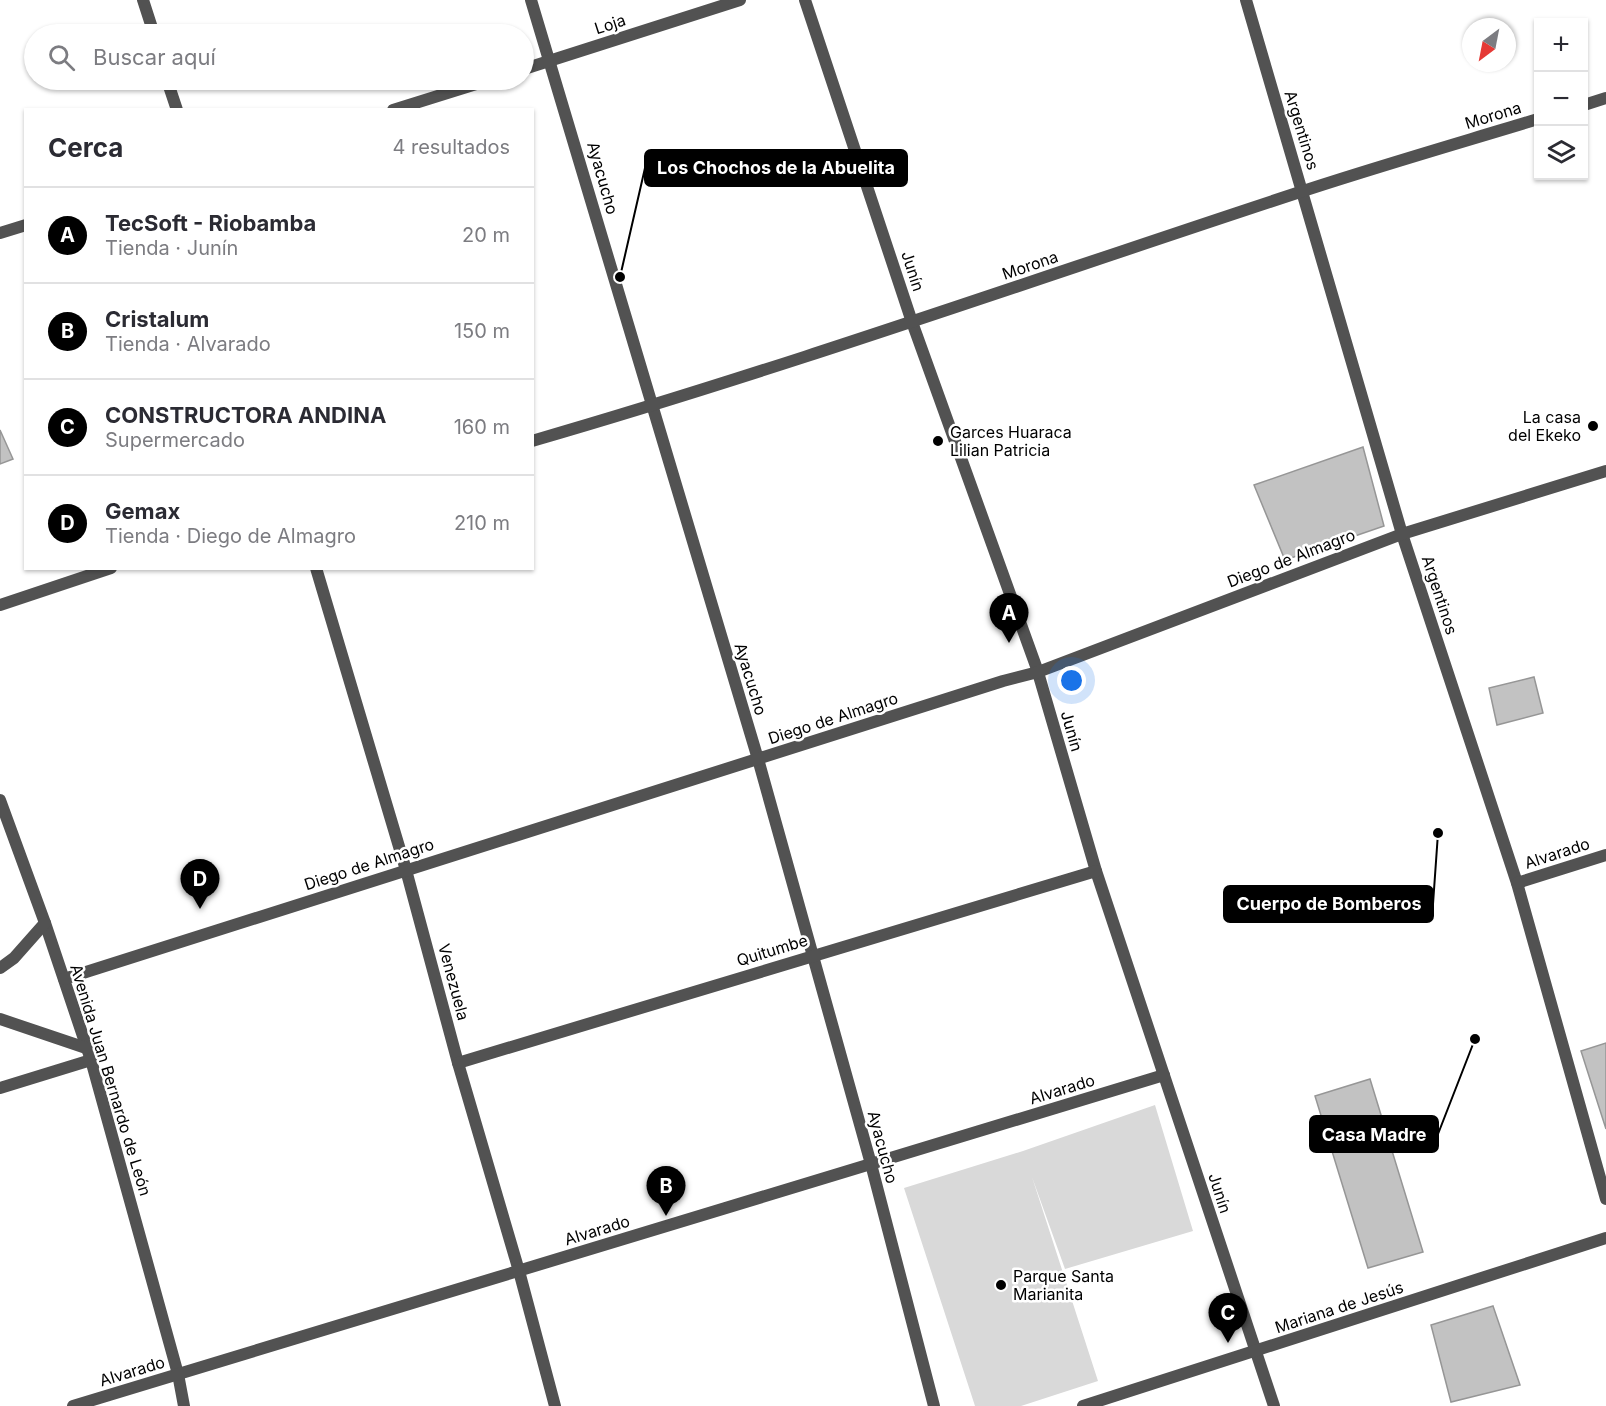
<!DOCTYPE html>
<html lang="es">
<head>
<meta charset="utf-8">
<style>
	:root { --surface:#fff; --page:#f7f7f7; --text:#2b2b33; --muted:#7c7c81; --line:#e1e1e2; --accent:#000 }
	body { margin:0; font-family:Inter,sans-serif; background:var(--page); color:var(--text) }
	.controls { position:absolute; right:18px; top:18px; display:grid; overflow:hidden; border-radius:0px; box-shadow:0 2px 4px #0004 }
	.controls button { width:54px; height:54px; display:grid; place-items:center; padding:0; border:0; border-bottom:2px solid var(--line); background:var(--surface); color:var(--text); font:30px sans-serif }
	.compass { position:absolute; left:1462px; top:18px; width:54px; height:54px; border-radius:50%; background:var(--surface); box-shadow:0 2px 4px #0004; rotate:212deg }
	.you { position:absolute; left:1072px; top:681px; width:21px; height:21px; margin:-15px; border:4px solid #fff; border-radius:50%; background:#1a73e8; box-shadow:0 0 0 9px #1a73e833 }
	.badge { display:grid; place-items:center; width:39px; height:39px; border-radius:50%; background:var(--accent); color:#fff; font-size:20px; font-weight:700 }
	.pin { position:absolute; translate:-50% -50px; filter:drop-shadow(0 2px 3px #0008) }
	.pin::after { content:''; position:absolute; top:32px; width:21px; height:18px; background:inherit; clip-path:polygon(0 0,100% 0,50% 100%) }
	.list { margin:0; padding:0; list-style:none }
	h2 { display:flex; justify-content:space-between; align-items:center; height:78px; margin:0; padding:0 24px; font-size:26px }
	h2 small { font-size:20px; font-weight:400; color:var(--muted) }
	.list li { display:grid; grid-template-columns:39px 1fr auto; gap:18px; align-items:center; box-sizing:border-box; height:96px; padding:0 24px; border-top:2px solid var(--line) }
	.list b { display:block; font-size:22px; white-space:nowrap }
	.list p { margin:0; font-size:20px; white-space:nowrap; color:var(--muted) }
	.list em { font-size:20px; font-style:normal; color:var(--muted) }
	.icon { flex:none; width:33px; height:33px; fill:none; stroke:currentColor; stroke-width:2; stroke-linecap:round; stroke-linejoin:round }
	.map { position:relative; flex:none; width:1606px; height:1406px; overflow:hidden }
	.search { position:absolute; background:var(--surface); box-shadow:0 2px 4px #0004; left:24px; top:24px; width:510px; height:66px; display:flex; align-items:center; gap:15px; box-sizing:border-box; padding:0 21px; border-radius:33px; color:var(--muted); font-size:22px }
	.panel { position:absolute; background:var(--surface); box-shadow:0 2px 4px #0004; left:24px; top:108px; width:510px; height:462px; border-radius:0px }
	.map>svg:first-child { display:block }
	.green { fill:#d9d9d9 }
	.building { fill:#c2c2c2; stroke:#969696; stroke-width:1.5 }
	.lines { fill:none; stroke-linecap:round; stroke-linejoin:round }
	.street { stroke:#525252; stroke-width:12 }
	.poi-dot { fill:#000; stroke:#fff; stroke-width:2 }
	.labels { text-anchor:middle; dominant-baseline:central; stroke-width:5; stroke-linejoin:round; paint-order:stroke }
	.street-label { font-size:16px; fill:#000; stroke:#fff }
	.poi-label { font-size:16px; fill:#000; stroke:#fff; text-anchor:start }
	.leader { fill:none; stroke:#000; stroke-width:2 }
	.callout-dot { fill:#000; stroke:#fff; stroke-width:2 }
	.callout { fill:#000; stroke:#000; stroke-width:2 }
	.callout-label { font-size:18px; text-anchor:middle; font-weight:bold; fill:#fff }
</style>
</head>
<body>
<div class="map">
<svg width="1606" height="1406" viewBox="0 0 1606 1406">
	<rect width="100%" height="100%" fill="#fff"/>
	<!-- green -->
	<polygon class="green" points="1155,1105 1193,1231 1065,1269 1032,1177 1098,1381 1021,1406 975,1406 904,1188 1023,1151"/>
	<!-- building -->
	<g class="building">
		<polygon points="0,430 13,459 0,464"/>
		<polygon points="1363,447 1384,526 1285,560 1254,485"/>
		<polygon points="1534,677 1543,713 1497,725 1489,688"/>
		<polygon points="1606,1043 1606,1129 1581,1051"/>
		<polygon points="1370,1079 1423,1252 1368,1268 1315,1096"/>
		<polygon points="1493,1306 1520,1385 1451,1402 1431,1325"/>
	</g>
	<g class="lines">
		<!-- street -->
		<g class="street">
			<polyline points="143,0 154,34"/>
			<polyline points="531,0 758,759 871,1164 934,1406"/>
			<polyline points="805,0 912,322 1037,669 1096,871 1274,1406"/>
			<polyline points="1246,0 1402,534 1517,883 1606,1199"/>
			<polyline points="524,69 740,0"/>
			<polyline points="167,80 177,110"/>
			<polyline points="1584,105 1606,98"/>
			<polyline points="393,110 489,80"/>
			<polyline points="0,233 26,225"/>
			<path d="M532,441C791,366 1044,276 1300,192C1379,166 1459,143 1538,119"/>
			<polyline points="316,568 406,870 458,1063 519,1271 555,1406"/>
			<polyline points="0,605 111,568"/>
			<polyline points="0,800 45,923 91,1060 178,1374 184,1406"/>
			<polyline points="1517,883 1606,855"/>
			<polyline points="0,968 14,958 45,923"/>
			<polyline points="64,979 1003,681 1038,672 1402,534 1606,471"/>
			<polyline points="0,1019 86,1048"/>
			<polyline points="458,1063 1096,871"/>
			<polyline points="0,1088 91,1060"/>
			<polyline points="73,1406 1164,1075"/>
			<polyline points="1083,1406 1606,1238"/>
		</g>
	</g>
	<!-- markers -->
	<g class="poi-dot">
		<circle cx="1593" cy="426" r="6"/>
		<circle cx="938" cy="441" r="6"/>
		<circle cx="1001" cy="1285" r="6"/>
	</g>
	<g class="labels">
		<!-- street labels -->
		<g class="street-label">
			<text transform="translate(610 24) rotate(-18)">Loja</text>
			<text transform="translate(1493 115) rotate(-17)">Morona</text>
			<text transform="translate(1302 130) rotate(73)">Argentinos</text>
			<text transform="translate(603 178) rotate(74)">Ayacucho</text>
			<text transform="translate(1030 265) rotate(-19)">Morona</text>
			<text transform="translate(913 271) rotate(72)">Junín</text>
			<text transform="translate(1291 558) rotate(-21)">Diego de Almagro</text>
			<text transform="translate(1440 595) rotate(72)">Argentinos</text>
			<text transform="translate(751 679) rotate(73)">Ayacucho</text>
			<text transform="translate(833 718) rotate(-18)">Diego de Almagro</text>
			<text transform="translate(1072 731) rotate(74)">Junín</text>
			<text transform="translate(1557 853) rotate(-18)">Alvarado</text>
			<text transform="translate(369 864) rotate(-18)">Diego de Almagro</text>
			<text transform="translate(772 950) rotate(-17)">Quitumbe</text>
			<text transform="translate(454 982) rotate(75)">Venezuela</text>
			<text transform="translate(111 1080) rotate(73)">Avenida Juan Bernardo de León</text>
			<text transform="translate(1062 1089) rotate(-17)">Alvarado</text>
			<text transform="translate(883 1147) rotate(75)">Ayacucho</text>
			<text transform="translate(1220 1193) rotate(72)">Junín</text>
			<text transform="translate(597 1230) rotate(-17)">Alvarado</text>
			<text transform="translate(1339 1307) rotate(-18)">Mariana de Jesús</text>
			<text transform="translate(132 1371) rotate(-17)">Alvarado</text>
		</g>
		<!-- poi labels -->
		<g class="poi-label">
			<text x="1581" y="417" text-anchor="end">La casa<tspan x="1581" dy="18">del Ekeko</tspan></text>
			<text x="950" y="432">Garces Huaraca<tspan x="950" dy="18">Lilian Patricia</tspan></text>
			<text x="1013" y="1276">Parque Santa<tspan x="1013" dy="18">Marianita</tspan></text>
		</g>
	</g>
	<!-- callouts -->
	<path class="leader" d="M620 277L645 168M1438 833L1433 904M1475 1039L1438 1134"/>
	<g class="callout-dot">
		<circle cx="620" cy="277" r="6"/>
		<circle cx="1438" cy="833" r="6"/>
		<circle cx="1475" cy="1039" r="6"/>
	</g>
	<g class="callout">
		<rect x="645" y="150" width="262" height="36" rx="6"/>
		<rect x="1224" y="886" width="209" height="36" rx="6"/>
		<rect x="1310" y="1116" width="128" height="36" rx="6"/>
	</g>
	<g class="callout-label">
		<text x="776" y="174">Los Chochos de la Abuelita</text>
		<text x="1329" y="910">Cuerpo de Bomberos</text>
		<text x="1374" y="1141">Casa Madre</text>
	</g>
</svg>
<div class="controls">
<button>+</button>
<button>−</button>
<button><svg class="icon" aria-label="layers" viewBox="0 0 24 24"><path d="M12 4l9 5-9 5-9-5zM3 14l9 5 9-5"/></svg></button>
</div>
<svg class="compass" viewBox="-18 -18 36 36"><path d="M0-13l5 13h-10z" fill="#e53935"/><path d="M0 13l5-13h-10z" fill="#7c7c81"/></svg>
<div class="you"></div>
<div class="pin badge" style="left:1009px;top:643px">A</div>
<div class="pin badge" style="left:666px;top:1216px">B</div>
<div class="pin badge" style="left:1228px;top:1343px">C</div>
<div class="pin badge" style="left:200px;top:909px">D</div>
<div class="search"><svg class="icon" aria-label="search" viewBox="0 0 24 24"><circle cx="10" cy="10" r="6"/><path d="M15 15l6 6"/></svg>Buscar aquí</div>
<section class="panel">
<h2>Cerca<small>4 resultados</small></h2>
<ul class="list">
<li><span class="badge">A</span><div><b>TecSoft - Riobamba</b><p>Tienda · Junín</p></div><em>20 m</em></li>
<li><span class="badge">B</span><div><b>Cristalum</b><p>Tienda · Alvarado</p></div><em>150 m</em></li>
<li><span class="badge">C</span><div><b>CONSTRUCTORA ANDINA</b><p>Supermercado</p></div><em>160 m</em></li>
<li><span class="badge">D</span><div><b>Gemax</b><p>Tienda · Diego de Almagro</p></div><em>210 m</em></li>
</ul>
</section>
</div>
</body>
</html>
